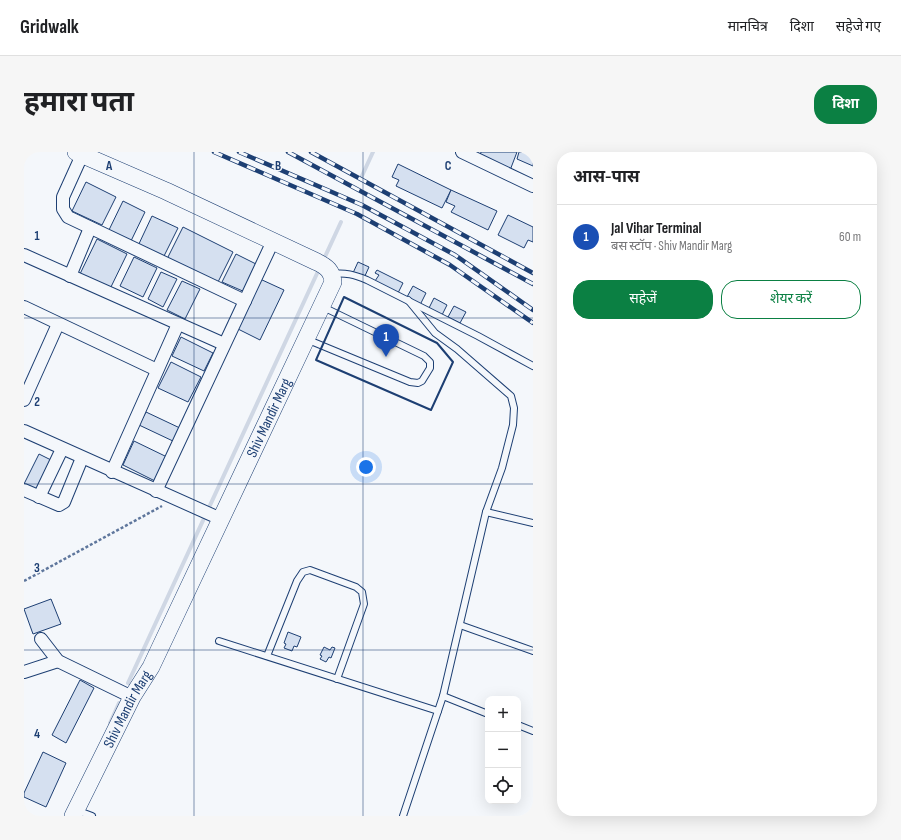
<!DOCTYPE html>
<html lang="hi">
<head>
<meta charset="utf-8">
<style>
	:root { --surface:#fff; --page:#f6f6f6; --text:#202124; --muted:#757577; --line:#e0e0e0; --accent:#0b8043 }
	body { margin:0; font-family:"Sofia Sans Condensed","Noto Sans Devanagari",sans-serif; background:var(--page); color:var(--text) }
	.controls { position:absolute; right:12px; bottom:12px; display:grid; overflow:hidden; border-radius:8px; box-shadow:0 4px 16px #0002 }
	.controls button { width:36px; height:36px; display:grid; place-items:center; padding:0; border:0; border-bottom:1px solid var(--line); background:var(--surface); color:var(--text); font:20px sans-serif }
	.you { position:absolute; left:342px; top:315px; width:14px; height:14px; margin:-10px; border:3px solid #fff; border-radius:50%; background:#1a73e8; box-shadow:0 0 0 6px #1a73e833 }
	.badge { display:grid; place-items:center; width:26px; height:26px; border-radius:50%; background:var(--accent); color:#fff; font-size:13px; font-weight:700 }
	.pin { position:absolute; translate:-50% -33px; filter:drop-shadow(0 1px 2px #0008) }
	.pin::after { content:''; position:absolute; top:21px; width:14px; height:12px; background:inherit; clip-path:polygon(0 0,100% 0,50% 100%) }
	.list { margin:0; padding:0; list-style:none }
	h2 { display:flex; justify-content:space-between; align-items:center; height:52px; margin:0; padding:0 16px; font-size:17px }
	h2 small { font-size:13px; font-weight:400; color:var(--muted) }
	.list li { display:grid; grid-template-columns:26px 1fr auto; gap:12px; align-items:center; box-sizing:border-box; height:64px; padding:0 16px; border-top:1px solid var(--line) }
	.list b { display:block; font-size:15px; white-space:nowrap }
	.list p { margin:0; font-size:13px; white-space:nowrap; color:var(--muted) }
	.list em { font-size:13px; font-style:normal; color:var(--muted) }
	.actions { display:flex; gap:8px; padding:12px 16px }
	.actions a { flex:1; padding:9px 0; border:1px solid var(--accent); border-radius:16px; text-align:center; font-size:14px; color:var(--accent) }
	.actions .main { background:var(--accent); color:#fff }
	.icon { flex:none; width:22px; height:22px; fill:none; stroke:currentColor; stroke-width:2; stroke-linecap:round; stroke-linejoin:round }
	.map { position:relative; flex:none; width:509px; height:664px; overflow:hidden; border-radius:16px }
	header { display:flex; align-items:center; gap:24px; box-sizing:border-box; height:56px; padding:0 20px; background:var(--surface); border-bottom:1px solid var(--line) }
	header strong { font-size:19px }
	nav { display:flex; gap:22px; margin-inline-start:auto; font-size:14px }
	.intro { display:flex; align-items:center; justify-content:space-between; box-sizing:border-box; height:96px; padding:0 24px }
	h1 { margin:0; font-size:28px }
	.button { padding:10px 18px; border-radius:16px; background:var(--accent); color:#fff; font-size:14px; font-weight:700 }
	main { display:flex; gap:24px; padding:0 24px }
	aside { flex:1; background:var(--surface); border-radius:16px; box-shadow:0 4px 16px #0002 }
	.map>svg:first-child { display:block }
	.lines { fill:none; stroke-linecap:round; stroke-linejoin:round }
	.stream { stroke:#cfd7e4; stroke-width:4 }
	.building { fill:#d5e0f0; stroke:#1d3f73 }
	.lane-casing { stroke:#1d3f73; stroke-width:8 }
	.street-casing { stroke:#1d3f73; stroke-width:14 }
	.secondary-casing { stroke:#1d3f73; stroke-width:18 }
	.path { stroke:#5e769c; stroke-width:2.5; stroke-dasharray:3 2; stroke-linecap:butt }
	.lane { stroke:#f4f7fb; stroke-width:6 }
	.street { stroke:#f4f7fb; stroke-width:12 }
	.secondary { stroke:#f4f7fb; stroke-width:17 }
	.rail-casing { stroke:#1d3f73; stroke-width:4.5 }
	.rail { stroke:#f4f7fb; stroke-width:3; stroke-dasharray:9; stroke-linecap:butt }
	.wall { stroke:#1d3f73; stroke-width:2 }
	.grid { fill:none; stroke:#1d3f73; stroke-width:1; stroke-opacity:0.55 }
	.labels { text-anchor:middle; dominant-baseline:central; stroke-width:3; stroke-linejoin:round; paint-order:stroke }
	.street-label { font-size:15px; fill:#1d3f73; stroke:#f4f7fb }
	.grid-label { font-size:13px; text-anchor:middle; font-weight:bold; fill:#1d3f73; stroke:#f4f7fb; stroke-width:3; stroke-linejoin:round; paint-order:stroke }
</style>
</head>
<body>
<header>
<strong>Gridwalk</strong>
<nav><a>मानचित्र</a><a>दिशा</a><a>सहेजे गए</a></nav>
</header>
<div class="intro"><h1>हमारा पता</h1><a class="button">दिशा</a></div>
<main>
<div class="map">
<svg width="509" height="664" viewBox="0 0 509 664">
	<rect width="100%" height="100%" fill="#f4f7fb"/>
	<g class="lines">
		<!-- stream -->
		<g class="stream">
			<polyline points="337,26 349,0"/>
			<polyline points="299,109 317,70"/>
			<polyline points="104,531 296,115"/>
			<polyline points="86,571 95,551"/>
		</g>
	</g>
	<!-- building -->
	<g class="building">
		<polygon points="457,0 493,0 485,21 455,6"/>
		<polygon points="495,0 509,0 509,14 493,7"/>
		<polygon points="374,12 427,38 418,56 372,34 375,28 368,25"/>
		<polygon points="62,30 92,45 78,73 48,59"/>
		<polygon points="427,38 473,59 464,78 427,60 431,54 422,50"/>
		<polygon points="99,49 121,60 106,91 84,80"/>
		<polygon points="484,63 509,75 509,90 504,88 500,96 474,83"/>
		<polygon points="128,64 154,76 138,108 113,96"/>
		<polygon points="159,75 209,100 193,132 143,107"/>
		<polygon points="73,87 103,102 85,139 55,124"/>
		<polygon points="212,102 234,113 221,140 198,130"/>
		<polygon points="110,105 133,116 119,145 96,134"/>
		<polygon points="334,110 345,115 340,126 329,121"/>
		<polygon points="353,118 379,131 374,141 351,129 355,123 351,121"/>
		<polygon points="137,120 153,127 139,155 124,147"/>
		<polygon points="236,127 260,138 236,188 212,176"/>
		<polygon points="158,129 176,137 161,167 143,158"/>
		<polygon points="389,134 402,141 396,153 383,145"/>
		<polygon points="410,146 423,153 418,163 405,156"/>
		<polygon points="430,154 442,160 436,171 424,165"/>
		<polygon points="157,185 189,201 180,219 148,204"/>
		<polygon points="147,210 177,225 164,250 134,236"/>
		<polygon points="122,260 158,277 151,290 115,273"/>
		<polygon points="110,289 143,305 131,329 99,313"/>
		<polygon points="15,302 27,308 11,341 0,336 0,332"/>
		<polygon points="27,447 37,472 9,482 0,457"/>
		<polygon points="264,480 277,485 273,495 270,494 268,499 260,496 262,492 260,491"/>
		<polygon points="300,495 306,498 308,495 311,496 307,506 305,505 302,510 296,507 298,504 296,503"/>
		<polygon points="56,528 70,536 42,591 28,583"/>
		<polygon points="19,600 42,611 22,655 0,645 0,641"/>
	</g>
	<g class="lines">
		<defs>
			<g id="lane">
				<path d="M308,122C321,120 331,123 343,128L454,184L509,214"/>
				<polyline points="282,187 386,230 394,231 398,229 406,216 406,210 400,204 299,155"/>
				<polyline points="462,360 509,371"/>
				<polyline points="436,473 509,499"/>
				<polyline points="195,489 414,559"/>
				<polyline points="243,504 273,429 279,420 286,418 332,435 338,440 340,452 313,527"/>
				<polyline points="419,544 464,562"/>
				<polyline points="494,573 509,579"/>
				<polyline points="52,658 68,664"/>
				<polyline points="379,664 419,544 462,360 478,316 489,273 490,256 487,244 433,197 411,181 384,148"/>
			</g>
			<g id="street">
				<polyline points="438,0 509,34"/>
				<polyline points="58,3 39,45 39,57 44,65 221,149"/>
				<polyline points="0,103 200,192"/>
				<polyline points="46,124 66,76"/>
				<polyline points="0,155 133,218"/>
				<polyline points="0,248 34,172"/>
				<polyline points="0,279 197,367"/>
				<polyline points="88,320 154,172"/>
				<polyline points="0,338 35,353 40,350 58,306"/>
				<polyline points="132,339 249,89"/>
				<polyline points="15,345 38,297"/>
				<polyline points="17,487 34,509 108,545"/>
				<polyline points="0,520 34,509"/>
			</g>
			<g id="secondary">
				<path id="s1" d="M49,664L108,545L127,515L309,130C308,119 303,115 293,110L142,39L52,0"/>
			</g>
		</defs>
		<!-- lane casing -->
		<use href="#lane" class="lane-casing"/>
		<!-- street casing -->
		<use href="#street" class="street-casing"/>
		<!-- secondary casing -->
		<use href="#secondary" class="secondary-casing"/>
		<!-- path -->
		<polyline class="path" points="0,429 138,354"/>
		<!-- lane -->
		<use href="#lane" class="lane"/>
		<!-- street -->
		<use href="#street" class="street"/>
		<!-- secondary -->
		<use href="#secondary" class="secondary"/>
		<defs>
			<g id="rail">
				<polyline points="190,0 333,62 426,113 509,171"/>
				<polyline points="215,0 338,53 431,103 509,158"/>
				<polyline points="264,0 509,132"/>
				<polyline points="287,0 509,121"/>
			</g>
		</defs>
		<!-- rail casing -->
		<use href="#rail" class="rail-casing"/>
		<!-- rail -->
		<use href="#rail" class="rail"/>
		<!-- wall -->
		<polygon class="wall" points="320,145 413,191 429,210 407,258 292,208"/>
	</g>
	<!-- grid -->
	<path class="grid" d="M170,0V664M339,0V664M0,166H509M0,332H509M0,498H509"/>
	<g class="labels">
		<!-- street labels -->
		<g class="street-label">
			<text stroke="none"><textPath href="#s1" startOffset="444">Shiv Mandir Marg</textPath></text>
			<text stroke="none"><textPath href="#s1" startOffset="120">Shiv Mandir Marg</textPath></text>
		</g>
	</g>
	<g class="grid-label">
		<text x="85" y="18">A</text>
		<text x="254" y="18">B</text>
		<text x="424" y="18">C</text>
		<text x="13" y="88">1</text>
		<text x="13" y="254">2</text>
		<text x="13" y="420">3</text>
		<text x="13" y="586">4</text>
	</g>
</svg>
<div class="controls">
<button>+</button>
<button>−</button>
<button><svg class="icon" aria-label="locate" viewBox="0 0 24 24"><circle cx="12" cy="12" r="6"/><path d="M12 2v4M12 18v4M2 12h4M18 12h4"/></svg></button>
</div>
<div class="you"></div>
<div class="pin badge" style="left:362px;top:205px;background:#1a4fb4">1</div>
</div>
<aside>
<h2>आस-पास<small></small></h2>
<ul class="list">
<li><span class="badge" style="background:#1a4fb4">1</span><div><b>Jal Vihar Terminal</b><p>बस स्टॉप · Shiv Mandir Marg</p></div><em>60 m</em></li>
</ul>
<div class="actions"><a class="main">सहेजें</a><a>शेयर करें</a></div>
</aside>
</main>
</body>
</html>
